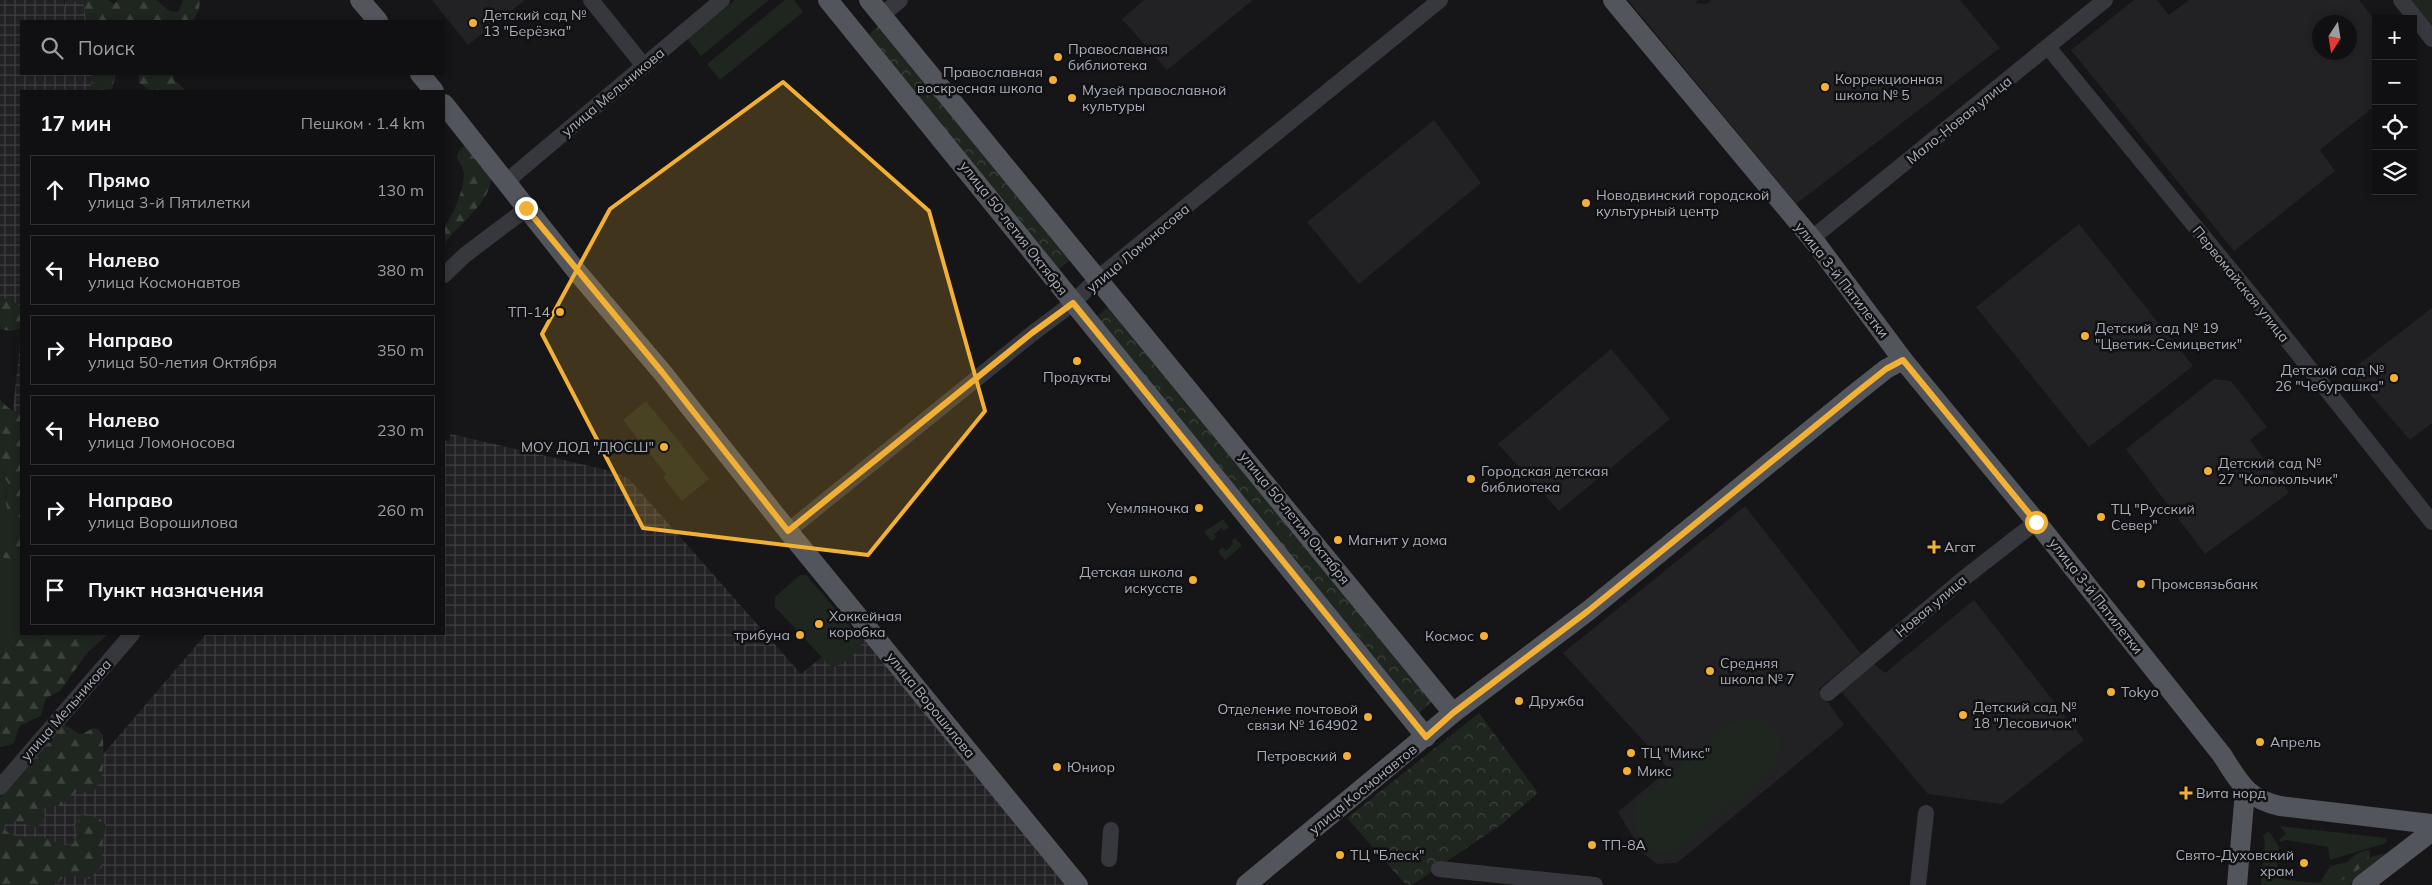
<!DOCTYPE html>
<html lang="ru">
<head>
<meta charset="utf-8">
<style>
	:root { --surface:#101012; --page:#1e1e20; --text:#f1f3f6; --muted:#9c9d9f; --line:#303032 }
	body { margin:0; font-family:Mulish,sans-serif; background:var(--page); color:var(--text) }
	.controls { position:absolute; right:15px; top:15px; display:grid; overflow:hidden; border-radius:0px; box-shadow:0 2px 8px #0003 }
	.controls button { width:45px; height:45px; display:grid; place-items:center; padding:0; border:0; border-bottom:1px solid var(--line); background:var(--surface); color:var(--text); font:25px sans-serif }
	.compass { position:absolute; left:2312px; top:15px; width:45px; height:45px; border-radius:50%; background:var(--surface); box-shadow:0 2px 8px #0003; rotate:192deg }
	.stop { position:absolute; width:15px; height:15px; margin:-11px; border:4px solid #f2b134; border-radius:50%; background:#fff }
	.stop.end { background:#f2b134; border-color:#fff; box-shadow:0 1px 5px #0008 }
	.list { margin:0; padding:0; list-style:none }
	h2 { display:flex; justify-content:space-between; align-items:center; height:65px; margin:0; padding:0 20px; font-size:21px }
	h2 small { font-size:16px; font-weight:400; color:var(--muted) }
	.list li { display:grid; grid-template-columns:32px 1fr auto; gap:15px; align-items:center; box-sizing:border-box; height:70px; margin:0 10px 10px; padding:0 10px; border:1px solid var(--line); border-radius:0px }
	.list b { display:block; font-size:19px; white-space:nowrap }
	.list p { margin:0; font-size:16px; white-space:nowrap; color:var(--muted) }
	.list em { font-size:16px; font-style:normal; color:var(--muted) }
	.icon { flex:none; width:28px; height:28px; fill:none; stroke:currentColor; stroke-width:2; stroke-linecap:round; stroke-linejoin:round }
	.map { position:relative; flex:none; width:2432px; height:885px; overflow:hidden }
	.search { position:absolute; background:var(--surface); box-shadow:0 2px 8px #0003; left:20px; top:20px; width:425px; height:55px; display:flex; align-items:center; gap:12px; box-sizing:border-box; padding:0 18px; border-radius:0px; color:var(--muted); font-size:19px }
	.panel { position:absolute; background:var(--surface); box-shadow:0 2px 8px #0003; left:20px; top:90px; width:425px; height:545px; border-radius:0px }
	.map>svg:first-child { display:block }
	.built { fill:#222225; fill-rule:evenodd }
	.industrial { fill:url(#industrial-grid) }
	.grass { fill:#1e261f }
	.forest { fill:url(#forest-firs) }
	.park { fill:url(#park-crowns) }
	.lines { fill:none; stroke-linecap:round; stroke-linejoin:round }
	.minor { stroke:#37383d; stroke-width:16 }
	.major { stroke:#53555c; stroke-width:20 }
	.route { stroke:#f2b134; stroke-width:6 }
	.marked { fill:#f2b134; fill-opacity:0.2; stroke:#f2b134; stroke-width:4; stroke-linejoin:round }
	.poi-dot { fill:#f2b134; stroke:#111113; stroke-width:2 }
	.labels { text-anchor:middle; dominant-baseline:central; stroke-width:5; stroke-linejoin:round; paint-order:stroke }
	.poi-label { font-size:14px; fill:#a8adb8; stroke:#111113; text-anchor:start }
	.street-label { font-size:14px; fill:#a8adb8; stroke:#111113 }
</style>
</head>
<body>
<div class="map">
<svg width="2432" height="885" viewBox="0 0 2432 885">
	<defs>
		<pattern id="industrial-grid" width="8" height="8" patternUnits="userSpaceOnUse" patternTransform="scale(1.25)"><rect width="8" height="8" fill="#222225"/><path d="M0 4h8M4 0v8" fill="none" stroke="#3f3f43"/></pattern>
		<pattern id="forest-firs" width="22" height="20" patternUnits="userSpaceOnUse" patternTransform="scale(1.25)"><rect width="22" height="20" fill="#1e261f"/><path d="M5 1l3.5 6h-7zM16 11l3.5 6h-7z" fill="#3c433d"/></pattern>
		<pattern id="park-crowns" width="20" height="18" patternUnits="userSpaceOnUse" patternTransform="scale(1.25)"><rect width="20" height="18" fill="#1e261f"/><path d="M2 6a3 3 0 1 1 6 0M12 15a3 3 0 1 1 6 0" fill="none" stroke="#3c433d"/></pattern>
	</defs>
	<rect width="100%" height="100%" fill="#161618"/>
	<!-- built -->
	<g class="built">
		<polygon points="432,0 525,0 468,45"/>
		<polygon points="1144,0 1253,0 1167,70 1122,19"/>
		<polygon points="1628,0 1699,0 1695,3 1707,4 1711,0 1960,0 2000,48 1796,204"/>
		<path d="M2134,0H2157L2169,15L2189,0H2359L2376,22V105L2320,150L2335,171L2234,251L2071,50ZM2320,22H2350V52H2320Z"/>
		<polygon points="1434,120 1481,183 1359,284 1307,222"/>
		<polygon points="2079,224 2193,366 2089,447 1976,307"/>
		<polygon points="2432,308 2432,423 2410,440 2350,371"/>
		<polygon points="1611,349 1670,419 1559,511 1498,444"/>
		<polygon points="2214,379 2231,381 2267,427 2250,440 2289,493 2205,554 2126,449"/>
		<polygon points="1745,506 1861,654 1819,689 1844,725 1677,863 1657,864 1642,852 1618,812 1669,769 1563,653"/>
		<polygon points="1974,600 2084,740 2002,804 1928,794 1840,690 1874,664 1885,673"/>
	</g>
	<!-- industrial -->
	<g class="industrial">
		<polygon points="0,0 64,0 64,6 66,0 71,0 85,5 86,21 21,21 21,74 92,74 91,91 21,91 21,307 12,301 0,297"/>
		<polygon points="21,334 21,416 13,410"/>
		<polygon points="451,434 611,471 629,479 801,674 860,626 1068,885 0,885 0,812 82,779 206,634 444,634 444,440 449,441"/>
	</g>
	<!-- grass -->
	<g class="grass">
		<polygon points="735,0 769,0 701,56 687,39"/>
		<polygon points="785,0 794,0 803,12 720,80 707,64"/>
		<polygon points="2408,0 2432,0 2432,30"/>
		<polygon points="646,401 709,479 682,501 663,477 666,474 623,420"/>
		<polygon points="0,477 3,477 8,483 5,498 15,517 21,518 21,534 0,542"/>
		<polygon points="1223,519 1229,528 1224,531 1222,528 1214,534 1216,538 1211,541 1204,532"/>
		<polygon points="1235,538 1242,546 1225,560 1218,552 1222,547 1226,551 1233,544 1231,541"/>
		<polygon points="0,557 21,561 21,634 26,634 0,657"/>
		<path d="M800,575H806L862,640C862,651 843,665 833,667L828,664L775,607V597Z"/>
		<path d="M1744,717L1758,718L1769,724L1778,734L1781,746L1774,770L1681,847C1645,865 1627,833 1637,801L1728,725Z"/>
		<polygon points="2280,826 2387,838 2386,843 2330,860 2328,847 2286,840 2282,842 2279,840 2286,834"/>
		<polygon points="2269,831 2279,847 2277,870 2286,880 2320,883 2330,866 2392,852 2350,885 2261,885 2265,843 2263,835"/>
	</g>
	<!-- forest -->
	<g class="forest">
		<path d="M71,0H108L114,4L118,0H156C164,5 167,13 178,12L183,0H200L199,9L193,21H86L84,5Z"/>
		<polygon points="92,74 116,74 112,89 91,91"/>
		<polygon points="139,74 173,74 174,79 186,91 151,91 139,83"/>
		<path d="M467,145C473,151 485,159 489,167C501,196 457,225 444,244V226C454,216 465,186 464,172C463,166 459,162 457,158C458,151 460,148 467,145Z"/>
		<polygon points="0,297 12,301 21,307 21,328 11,331 0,329"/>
		<path d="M0,399L6,406L21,416V518C2,514 5,499 8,483L4,477H0Z"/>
		<polygon points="21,534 21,561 0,557 0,542"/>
		<path d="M26,634H108L87,653L60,691L46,698L41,716L21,725C11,739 23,744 0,747V657Z"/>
		<path d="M65,725C82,733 74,739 93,728L98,729L103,735C103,754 107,777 93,792L77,791L61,806H48L44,809L45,819L37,828L7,819L4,829C14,840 28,836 41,837C50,838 59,845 68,845C72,845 75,842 78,839L75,825L81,815L99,818L106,825L102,846V867L89,879L76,876L64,877L54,885H0V797L59,727Z"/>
		<path d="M2367,850L2370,851C2369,868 2347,875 2336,885L2320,883L2326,881L2356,854Z"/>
	</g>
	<!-- park -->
	<g class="park">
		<polygon points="879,25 1072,258 1058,270 866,37"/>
		<polygon points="1109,306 1433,701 1419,713 1095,318"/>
		<polygon points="1479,713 1538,793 1502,824 1412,885 1406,885 1347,818"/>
	</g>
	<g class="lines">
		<!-- minor -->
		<g class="minor">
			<polyline points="591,0 644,66"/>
			<polyline points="2401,0 2432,39"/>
			<polyline points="882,15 900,0"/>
			<polyline points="2048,47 2252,296 2432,522"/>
			<polyline points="508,186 514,175 722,0"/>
			<polyline points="1811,239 2105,0"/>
			<polyline points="444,275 465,255 526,209"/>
			<polyline points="788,531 1033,333 1073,303 1098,278 1440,0"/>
			<polyline points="1828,693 1963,579 2036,522"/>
			<polyline points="0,787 132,634"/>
			<polyline points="1109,859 1111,830"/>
			<polyline points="1439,869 1595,885"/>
			<polyline points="1918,885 1926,813"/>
		</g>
		<!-- major -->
		<g class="major">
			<polyline points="360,0 378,21"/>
			<polyline points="828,0 1426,737"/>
			<polyline points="869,0 1453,713"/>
			<path d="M1613,0L1818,246L1903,360L2039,525L2222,755C2240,783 2246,798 2280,806L2432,824"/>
			<polyline points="420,74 434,91"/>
			<polyline points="444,104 578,273 662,372 788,531 1078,885"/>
			<polyline points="1246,885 1453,713 1588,611 1857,392 1886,369 1903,360"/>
			<polyline points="2237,885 2245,791"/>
			<polyline points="2362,885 2432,831"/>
		</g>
	</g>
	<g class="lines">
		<!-- route -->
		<polyline class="route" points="526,208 662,372 788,531 1032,333 1073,303 1426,737 1453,713 1588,611 1857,392 1886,369 1903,360 2036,522"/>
	</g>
	<!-- marked area -->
	<path class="marked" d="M783,82L929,211L985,411L868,555L643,528L542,334L610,209Z"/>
	<!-- markers -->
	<g class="poi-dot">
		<circle cx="473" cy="23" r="5"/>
		<circle cx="1058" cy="57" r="5"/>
		<circle cx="1053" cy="80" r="5"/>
		<circle cx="1825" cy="87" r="5"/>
		<circle cx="1072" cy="98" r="5"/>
		<circle cx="1586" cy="203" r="5"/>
		<circle cx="560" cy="312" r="5"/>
		<circle cx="2085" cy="336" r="5"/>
		<circle cx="1077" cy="361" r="5"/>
		<circle cx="2394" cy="378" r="5"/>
		<circle cx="664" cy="447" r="5"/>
		<circle cx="2208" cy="471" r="5"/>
		<circle cx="1471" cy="479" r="5"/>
		<circle cx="1199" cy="508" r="5"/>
		<circle cx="2101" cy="517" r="5"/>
		<circle cx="1338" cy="540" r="5"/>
		<path d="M1931.5 539.5h5v5h5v5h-5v5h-5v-5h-5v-5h5z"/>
		<circle cx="1193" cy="580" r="5"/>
		<circle cx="2141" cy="584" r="5"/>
		<circle cx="819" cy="624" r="5"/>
		<circle cx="800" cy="635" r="5"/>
		<circle cx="1484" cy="636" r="5"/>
		<circle cx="1710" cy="671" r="5"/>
		<circle cx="2111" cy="692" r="5"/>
		<circle cx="1519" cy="701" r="5"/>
		<circle cx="1963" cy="715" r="5"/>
		<circle cx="1368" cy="717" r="5"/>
		<circle cx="2260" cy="742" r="5"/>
		<circle cx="1631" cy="753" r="5"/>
		<circle cx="1347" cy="756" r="5"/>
		<circle cx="1057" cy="767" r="5"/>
		<circle cx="1627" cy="771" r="5"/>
		<path d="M2183.5 785.5h5v5h5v5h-5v5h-5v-5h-5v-5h5z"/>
		<circle cx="1592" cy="845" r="5"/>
		<circle cx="1340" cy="855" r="5"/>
		<circle cx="2304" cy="863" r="5"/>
	</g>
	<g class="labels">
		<!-- poi labels -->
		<g class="poi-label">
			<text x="483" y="15">Детский сад №<tspan x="483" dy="16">13 "Берёзка"</tspan></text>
			<text x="1068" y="49">Православная<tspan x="1068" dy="16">библиотека</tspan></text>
			<text x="1043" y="72" text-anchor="end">Православная<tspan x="1043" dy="16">воскресная школа</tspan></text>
			<text x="1835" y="79">Коррекционная<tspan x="1835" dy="16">школа № 5</tspan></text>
			<text x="1082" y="90">Музей православной<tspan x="1082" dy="16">культуры</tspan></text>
			<text x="1596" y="195">Новодвинский городской<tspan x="1596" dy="16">культурный центр</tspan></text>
			<text x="550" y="312" text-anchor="end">ТП-14</text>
			<text x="2095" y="328">Детский сад № 19<tspan x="2095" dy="16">"Цветик-Семицветик"</tspan></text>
			<text x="2384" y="370" text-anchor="end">Детский сад №<tspan x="2384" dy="16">26 "Чебурашка"</tspan></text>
			<text x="1077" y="377" text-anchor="middle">Продукты</text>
			<text x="654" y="447" text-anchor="end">МОУ ДОД "ДЮСШ"</text>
			<text x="2218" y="463">Детский сад №<tspan x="2218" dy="16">27 "Колокольчик"</tspan></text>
			<text x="1481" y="471">Городская детская<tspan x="1481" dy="16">библиотека</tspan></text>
			<text x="1189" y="508" text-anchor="end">Уемляночка</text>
			<text x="2111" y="509">ТЦ "Русский<tspan x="2111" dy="16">Север"</tspan></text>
			<text x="1348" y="540">Магнит у дома</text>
			<text x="1944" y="547">Агат</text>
			<text x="1183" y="572" text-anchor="end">Детская школа<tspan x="1183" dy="16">искусств</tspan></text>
			<text x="2151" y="584">Промсвязьбанк</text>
			<text x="829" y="616">Хоккейная<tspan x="829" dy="16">коробка</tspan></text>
			<text x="790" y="635" text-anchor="end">трибуна</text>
			<text x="1474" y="636" text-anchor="end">Космос</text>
			<text x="1720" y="663">Средняя<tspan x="1720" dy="16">школа № 7</tspan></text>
			<text x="2121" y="692">Tokyo</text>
			<text x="1529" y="701">Дружба</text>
			<text x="1973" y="707">Детский сад №<tspan x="1973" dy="16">18 "Лесовичок"</tspan></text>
			<text x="1358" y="709" text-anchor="end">Отделение почтовой<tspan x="1358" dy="16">связи № 164902</tspan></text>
			<text x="2270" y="742">Апрель</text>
			<text x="1641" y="753">ТЦ "Микс"</text>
			<text x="1337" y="756" text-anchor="end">Петровский</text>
			<text x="1067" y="767">Юниор</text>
			<text x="1637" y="771">Микс</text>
			<text x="2196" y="793">Вита норд</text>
			<text x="1602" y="845">ТП-8А</text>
			<text x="1350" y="855">ТЦ "Блеск"</text>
			<text x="2294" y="855" text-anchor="end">Свято-Духовский<tspan x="2294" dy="16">храм</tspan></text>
		</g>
		<!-- street labels -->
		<g class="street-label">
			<text transform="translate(613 92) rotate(-40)">улица Мельникова</text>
			<text transform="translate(1959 120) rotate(-39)">Мало-Новая улица</text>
			<text transform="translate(1014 228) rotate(52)">улица 50-летия Октября</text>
			<text transform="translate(1138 248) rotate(-40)">улица Ломоносова</text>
			<text transform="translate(1842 280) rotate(52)">улица 3-й Пятилетки</text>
			<text transform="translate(2241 284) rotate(51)">Первомайская улица</text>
			<text transform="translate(1295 518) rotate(51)">улица 50-летия Октября</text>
			<text transform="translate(2096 596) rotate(52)">улица 3-й Пятилетки</text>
			<text transform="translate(1931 606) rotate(-40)">Новая улица</text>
			<text transform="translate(931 705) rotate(51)">улица Ворошилова</text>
			<text transform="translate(66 710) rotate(-49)">улица Мельникова</text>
			<text transform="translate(1363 789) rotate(-39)">улица Космонавтов</text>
		</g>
	</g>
</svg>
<div class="controls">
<button>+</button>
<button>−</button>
<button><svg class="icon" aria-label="locate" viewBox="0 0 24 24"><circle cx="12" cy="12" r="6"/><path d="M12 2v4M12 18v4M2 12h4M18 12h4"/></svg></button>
<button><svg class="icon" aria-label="layers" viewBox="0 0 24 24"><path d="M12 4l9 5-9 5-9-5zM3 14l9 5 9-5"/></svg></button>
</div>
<svg class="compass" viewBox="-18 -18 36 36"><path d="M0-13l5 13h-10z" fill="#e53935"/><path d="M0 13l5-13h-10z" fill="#9c9d9f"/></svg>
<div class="stop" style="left:2036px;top:522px"></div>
<div class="stop end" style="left:526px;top:208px"></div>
<div class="search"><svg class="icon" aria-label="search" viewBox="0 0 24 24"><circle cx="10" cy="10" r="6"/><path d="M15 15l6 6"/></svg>Поиск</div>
<section class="panel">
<h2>17 мин<small>Пешком · 1.4 km</small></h2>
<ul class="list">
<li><svg class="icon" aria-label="ahead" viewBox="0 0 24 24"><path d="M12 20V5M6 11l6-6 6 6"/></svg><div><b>Прямо</b><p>улица 3-й Пятилетки</p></div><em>130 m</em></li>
<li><svg class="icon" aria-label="left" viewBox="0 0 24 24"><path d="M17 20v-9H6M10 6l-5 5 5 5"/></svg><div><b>Налево</b><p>улица Космонавтов</p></div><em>380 m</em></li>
<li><svg class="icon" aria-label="right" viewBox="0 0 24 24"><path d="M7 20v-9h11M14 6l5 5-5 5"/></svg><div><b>Направо</b><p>улица 50-летия Октября</p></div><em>350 m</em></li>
<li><svg class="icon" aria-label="left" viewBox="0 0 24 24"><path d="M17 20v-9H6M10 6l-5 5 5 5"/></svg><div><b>Налево</b><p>улица Ломоносова</p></div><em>230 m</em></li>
<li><svg class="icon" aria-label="right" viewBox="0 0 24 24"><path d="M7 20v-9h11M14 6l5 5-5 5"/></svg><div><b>Направо</b><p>улица Ворошилова</p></div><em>260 m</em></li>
<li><svg class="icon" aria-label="arrive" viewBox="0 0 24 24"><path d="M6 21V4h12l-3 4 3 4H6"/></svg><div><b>Пункт назначения</b></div></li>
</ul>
</section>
</div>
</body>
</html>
